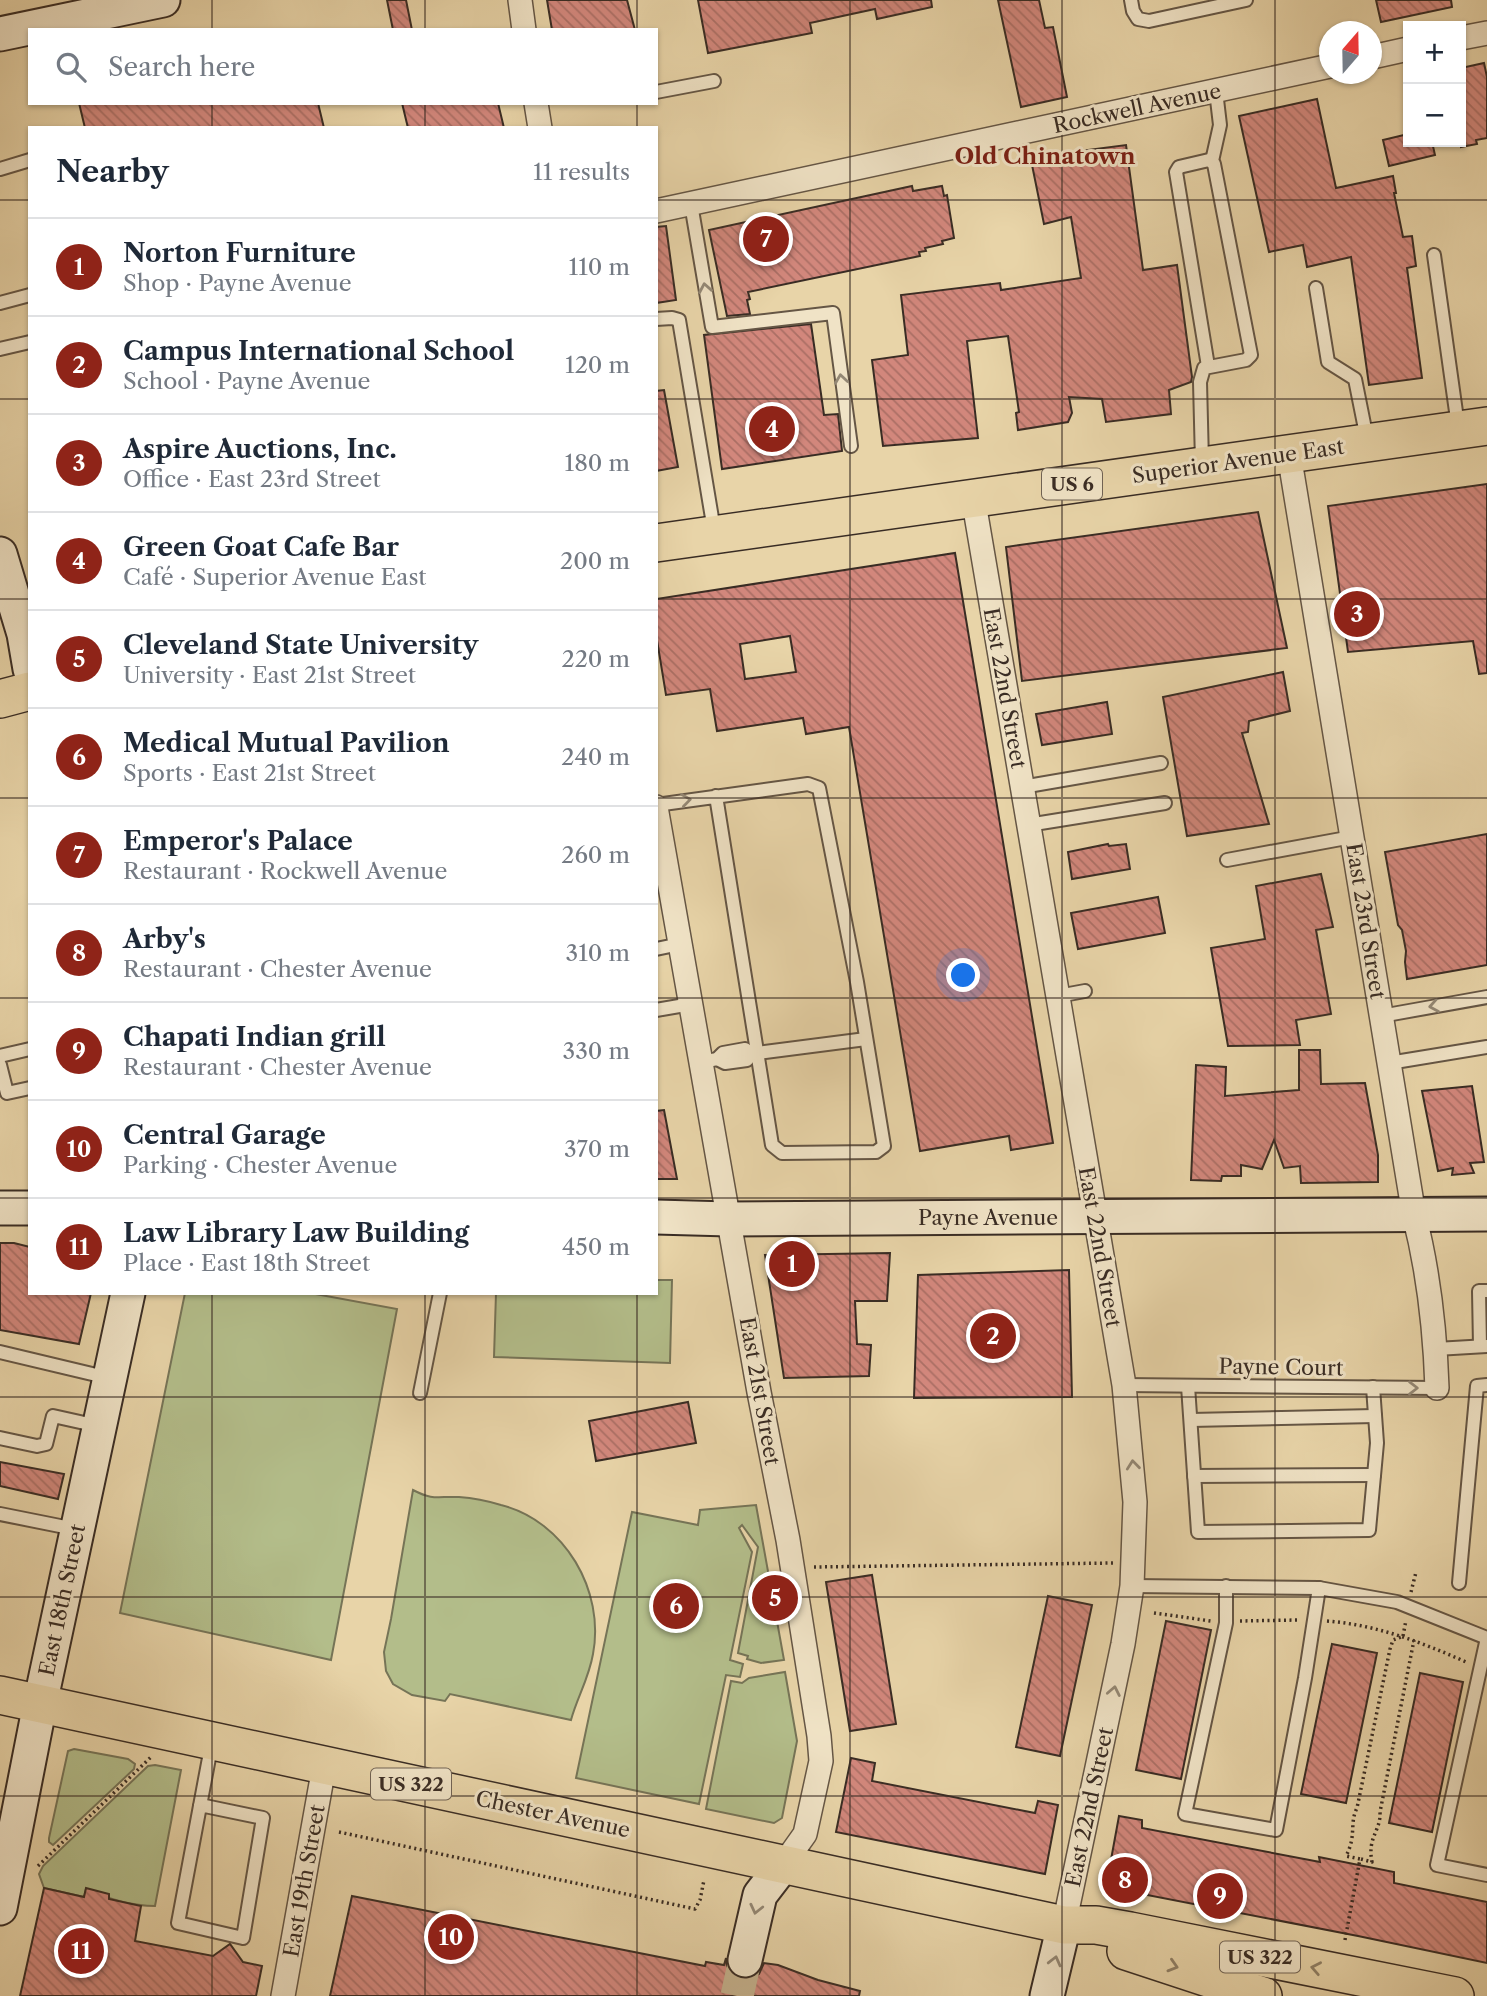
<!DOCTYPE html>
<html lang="en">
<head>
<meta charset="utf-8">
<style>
	:root { --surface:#fff; --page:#f6f6f7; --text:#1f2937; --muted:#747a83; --line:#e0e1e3; --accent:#8f2418 }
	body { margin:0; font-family:"Libre Caslon Text",serif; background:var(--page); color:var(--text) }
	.controls { position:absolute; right:21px; top:21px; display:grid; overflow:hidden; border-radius:0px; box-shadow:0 2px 5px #0004 }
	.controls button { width:63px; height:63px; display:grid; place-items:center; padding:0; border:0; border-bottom:2px solid var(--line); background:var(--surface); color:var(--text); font:35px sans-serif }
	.compass { position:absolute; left:1319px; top:21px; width:63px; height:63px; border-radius:50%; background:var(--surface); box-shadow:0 2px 5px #0004; rotate:20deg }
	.you { position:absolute; left:964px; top:976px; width:24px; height:24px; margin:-18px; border:5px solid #fff; border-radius:50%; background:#1a73e8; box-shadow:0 0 0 10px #1a73e833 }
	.badge { display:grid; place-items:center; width:46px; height:46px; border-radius:50%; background:var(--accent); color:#fff; font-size:23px; font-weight:700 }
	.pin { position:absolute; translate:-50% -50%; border:4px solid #fff; box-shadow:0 2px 7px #0006 }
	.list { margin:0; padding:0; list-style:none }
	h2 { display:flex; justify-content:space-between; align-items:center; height:91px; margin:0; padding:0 28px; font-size:30px }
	h2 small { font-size:23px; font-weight:400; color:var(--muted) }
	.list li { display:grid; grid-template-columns:46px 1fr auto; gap:21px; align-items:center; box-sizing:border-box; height:98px; padding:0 28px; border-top:2px solid var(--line) }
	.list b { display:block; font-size:26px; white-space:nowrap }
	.list p { margin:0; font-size:23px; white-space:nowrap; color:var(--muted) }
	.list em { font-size:23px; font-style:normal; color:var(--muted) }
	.icon { flex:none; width:38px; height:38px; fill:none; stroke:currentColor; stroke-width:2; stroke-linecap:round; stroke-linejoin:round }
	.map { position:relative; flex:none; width:1487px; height:1996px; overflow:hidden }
	.search { position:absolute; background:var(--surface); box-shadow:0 2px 5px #0004; left:28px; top:28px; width:630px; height:77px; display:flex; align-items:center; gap:18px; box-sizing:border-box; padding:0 24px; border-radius:0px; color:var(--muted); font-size:26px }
	.panel { position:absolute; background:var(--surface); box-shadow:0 2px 5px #0004; left:28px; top:126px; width:630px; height:1169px; border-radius:0px }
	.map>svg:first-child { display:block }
	.green { fill:#b3bd8a; stroke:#767457; stroke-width:2 }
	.building { fill:url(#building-back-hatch); stroke:#392c24; stroke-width:2; fill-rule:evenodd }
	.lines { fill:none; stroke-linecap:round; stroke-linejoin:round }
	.secondary-tunnel { stroke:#c5b28e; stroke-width:33; stroke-dasharray:33 17; stroke-linecap:butt }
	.lane-casing { stroke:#655645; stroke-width:16 }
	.street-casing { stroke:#655645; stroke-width:26 }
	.secondary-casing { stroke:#392c24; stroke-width:37 }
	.primary-casing { stroke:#392c24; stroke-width:40 }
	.path { stroke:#392c24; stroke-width:3.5; stroke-dasharray:2 3.5; stroke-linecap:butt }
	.lane { stroke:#f0e3c6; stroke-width:12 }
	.street { stroke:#f0e3c6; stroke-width:23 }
	.secondary { stroke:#f0e3c6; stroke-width:33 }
	.primary { stroke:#e8d4a8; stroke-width:37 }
	.oneway { stroke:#948875 }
	.oneway2 { stroke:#908066 }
	.grid { fill:none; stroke:#392c24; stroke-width:2; stroke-opacity:0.55 }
	.labels { text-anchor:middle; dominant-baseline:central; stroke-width:6; stroke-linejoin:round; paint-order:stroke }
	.shield { fill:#f0e3c6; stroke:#706355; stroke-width:2 }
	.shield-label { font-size:19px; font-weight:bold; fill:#392c24 }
	.street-label { font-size:21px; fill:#392c24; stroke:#f0e3c6 }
	.neighbourhood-label { font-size:23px; font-weight:bold; fill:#7a1f14; stroke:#f0e3c6 }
</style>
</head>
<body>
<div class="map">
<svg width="1487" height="1996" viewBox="0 0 1487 1996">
	<defs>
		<pattern id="building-back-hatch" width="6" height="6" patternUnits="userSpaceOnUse" patternTransform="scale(1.75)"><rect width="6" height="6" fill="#d2877c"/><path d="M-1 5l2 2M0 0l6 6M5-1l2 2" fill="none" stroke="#ab6f65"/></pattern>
	</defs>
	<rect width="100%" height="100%" fill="#e8d4a8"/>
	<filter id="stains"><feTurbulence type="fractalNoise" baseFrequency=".00286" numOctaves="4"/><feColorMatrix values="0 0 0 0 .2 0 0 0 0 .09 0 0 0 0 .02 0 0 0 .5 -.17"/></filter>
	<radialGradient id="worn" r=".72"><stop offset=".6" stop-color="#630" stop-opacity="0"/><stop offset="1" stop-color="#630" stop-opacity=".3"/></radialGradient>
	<!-- green -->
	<g class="green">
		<polygon points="656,1280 672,1280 670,1363 494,1357 496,1293 656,1293"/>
		<polygon points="185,1293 310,1293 397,1309 331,1660 120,1613"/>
		<path d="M413,1490C434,1501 438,1496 459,1497C473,1498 488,1501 501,1505C565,1521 605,1591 593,1654C589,1678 577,1698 571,1720L450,1694L445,1701L412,1695L393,1684L386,1671L384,1652L391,1619Z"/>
		<polygon points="756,1505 784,1660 761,1663 747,1659 748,1656 738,1653 758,1547 742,1525 739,1528 752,1552 730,1660 743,1664 740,1677 726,1675 699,1804 576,1778 632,1512 698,1525 700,1510"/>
		<polygon points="785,1672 797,1741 782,1818 774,1823 706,1809 731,1681 742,1683 749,1678"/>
		<polygon points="74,1749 128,1759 135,1764 134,1769 53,1845 49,1842 49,1838 68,1751"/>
		<path d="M155,1765L181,1770L155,1906C130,1906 108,1899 86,1889L84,1897L44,1888L39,1874L43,1866L148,1766Z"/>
	</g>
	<!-- building -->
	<g class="building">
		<polygon points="387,0 406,0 412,30 393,30"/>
		<polygon points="547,0 627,0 635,30 552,30"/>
		<polygon points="698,0 931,0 932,7 877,19 875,9 810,23 812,33 708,53"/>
		<polygon points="998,0 1039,0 1045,28 1053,27 1067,97 1021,107"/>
		<polygon points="1376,0 1451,0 1452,7 1381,22"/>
		<polygon points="1484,63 1487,77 1487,138 1476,140 1477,144 1461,147 1461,68"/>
		<polygon points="1317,99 1336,188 1393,176 1396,193 1394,193 1403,237 1412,236 1416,266 1407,268 1422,378 1369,385 1351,257 1307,267 1303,245 1269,252 1239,116"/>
		<polygon points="79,103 318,103 324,128 85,128"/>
		<polygon points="402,103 498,103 504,128 408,128"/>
		<polygon points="1408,134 1408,142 1432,142 1435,155 1389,166 1383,140"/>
		<polygon points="1126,145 1143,270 1177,265 1192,377 1191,382 1169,390 1171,414 1106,422 1102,399 1069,397 1072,413 1068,422 1018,430 1016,413 1019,412 1008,336 967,341 978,438 883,446 872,360 908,355 901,295 1000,283 1001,290 1081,278 1071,217 1044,224 1031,160 1057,154"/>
		<polygon points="912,186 913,191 942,186 944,196 947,195 954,238 942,241 943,244 925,248 926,251 919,252 920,256 748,292 750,299 747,300 750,314 727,316 709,230"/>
		<polygon points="666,226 676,300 656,303 656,227"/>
		<polygon points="811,324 824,415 838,414 842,451 722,469 704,335"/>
		<polygon points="664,390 678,467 656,471 656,391"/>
		<polygon points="1487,484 1487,673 1479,674 1473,641 1348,652 1328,506"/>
		<polygon points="1258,512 1287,648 1022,681 1006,547"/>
		<path d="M955,553L1053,1143L1011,1150L1009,1136L920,1151L849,727L806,734L803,718L717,731L710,689L666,695L656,634V599ZM790,636L796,672L745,679L740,644Z"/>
		<polygon points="1283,672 1290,711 1249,721 1248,732 1242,733 1269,824 1187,836 1163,697"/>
		<polygon points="1107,702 1112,734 1042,745 1036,714"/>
		<polygon points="1487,834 1487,965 1407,979 1405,962 1406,951 1402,930 1398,925 1385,852"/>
		<polygon points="1108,844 1109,846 1126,844 1130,869 1072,879 1068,852"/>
		<polygon points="1321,874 1333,927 1316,930 1331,1014 1296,1020 1300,1045 1228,1046 1211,948 1265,939 1256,886"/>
		<polygon points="1158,897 1165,933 1078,949 1071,913"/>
		<polygon points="1299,1050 1320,1050 1321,1084 1365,1083 1378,1155 1378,1182 1301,1183 1300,1166 1284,1168 1274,1140 1262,1169 1241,1165 1241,1176 1222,1176 1221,1181 1191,1180 1196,1065 1226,1067 1225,1096 1299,1090"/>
		<polygon points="1472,1086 1484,1162 1470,1163 1474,1173 1452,1175 1453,1168 1438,1171 1422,1091"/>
		<polygon points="664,1110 677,1179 656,1179 656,1111"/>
		<polygon points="0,1243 14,1243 30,1247 30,1293 91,1293 79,1344 0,1330"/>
		<polygon points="890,1253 887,1301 855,1301 857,1344 871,1345 869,1376 784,1378 765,1255"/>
		<polygon points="1069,1270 1072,1397 914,1398 918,1275"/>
		<polygon points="688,1402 696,1443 596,1461 589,1421"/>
		<polygon points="0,1462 64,1474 58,1499 0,1486"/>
		<polygon points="872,1575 896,1724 850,1731 826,1582"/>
		<polygon points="1048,1596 1092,1605 1060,1756 1016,1747"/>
		<polygon points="1166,1621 1211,1630 1181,1779 1136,1770"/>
		<polygon points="1332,1644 1377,1653 1346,1803 1301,1794"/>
		<polygon points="1420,1673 1463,1682 1432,1832 1389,1823"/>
		<polygon points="851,1758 875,1763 872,1781 1035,1813 1038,1801 1058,1805 1045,1874 836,1832"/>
		<polygon points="1119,1816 1142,1820 1142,1828 1320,1862 1319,1857 1394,1872 1394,1883 1487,1902 1487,1963 1358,1936 1106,1887"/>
		<polygon points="44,1888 84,1897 86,1888 109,1894 109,1899 141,1906 135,1941 213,1956 230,1944 243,1962 262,1966 256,1996 20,1996"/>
		<polygon points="352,1896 705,1966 706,1962 724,1965 726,1958 727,1966 731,1974 741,1979 751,1978 759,1974 764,1963 778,1965 818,1980 860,1991 859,1996 330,1996"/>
	</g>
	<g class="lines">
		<!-- secondary-tunnel -->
		<polyline class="secondary-tunnel" points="737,1996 745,1960"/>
		<defs>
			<g id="lane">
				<polyline points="1131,0 1133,11 1138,19 1149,21 1246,0"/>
				<polyline points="656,92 714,81"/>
				<polyline points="1212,161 1220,125 1216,91"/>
				<polyline points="0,169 30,160"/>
				<polyline points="691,204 712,327 833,313 851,446"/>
				<polyline points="1434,255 1458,426"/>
				<polyline points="1316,288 1328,362 1355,379 1367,439"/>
				<polyline points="0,303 30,295"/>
				<polyline points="656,319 672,318 679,320 714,530"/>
				<polyline points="0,349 30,342"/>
				<polyline points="1202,462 1200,382 1204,368 1246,360 1251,355 1214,164 1209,160 1179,167 1176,172 1208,366"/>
				<polyline points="1022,787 1161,763"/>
				<polyline points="656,805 808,784 819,788 857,982 884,1146 876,1152 782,1153 772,1145 716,796"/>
				<polyline points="1028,825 1165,803"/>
				<polyline points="1227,860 1352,837"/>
				<polyline points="656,949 680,944"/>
				<polyline points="1058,996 1085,991"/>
				<polyline points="656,1010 691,1004"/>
				<polyline points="1381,1016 1487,997"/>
				<polyline points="0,1056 30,1049"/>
				<polyline points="717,1059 725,1063 747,1060 752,1054 757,1053 866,1039"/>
				<polyline points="712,1060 717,1059 723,1053 745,1049 752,1054"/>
				<polyline points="1389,1063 1487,1047"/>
				<polyline points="0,1065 7,1093 30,1088"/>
				<polyline points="1480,1346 1479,1291 1487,1291"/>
				<polyline points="1436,1349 1487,1346"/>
				<polyline points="0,1352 109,1378"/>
				<polyline points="1124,1385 1437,1388"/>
				<polyline points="1188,1386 1198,1532 1369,1530 1377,1443 1373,1387"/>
				<polyline points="420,1393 440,1293"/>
				<polyline points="1191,1420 1375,1416"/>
				<polyline points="0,1438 37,1446 46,1444 53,1416 98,1426"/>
				<polyline points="1194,1476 1374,1475"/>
				<polyline points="0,1514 75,1529"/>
				<polyline points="1459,1583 1477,1386 1487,1385"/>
				<polyline points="1132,1586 1319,1588 1397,1602 1487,1638"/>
				<polyline points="1226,1586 1226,1623 1185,1814 1276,1830 1305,1678 1319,1588"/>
				<polyline points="1487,1638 1437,1865 1487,1875"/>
				<polyline points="200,1805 263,1818 243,1938 178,1923 212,1742"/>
			</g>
			<g id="street">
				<polyline points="520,0 524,30"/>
				<polyline points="1461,38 1487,33"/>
				<polyline points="1372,57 1408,49"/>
				<polyline points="536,103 540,128"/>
				<polyline points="656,211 1330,66"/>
				<path d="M1289,454L1414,1215C1429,1273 1435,1329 1437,1388"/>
				<polyline points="973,497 1124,1385 1135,1502 1132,1586 1123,1644 1064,1925"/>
				<polyline points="656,807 759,1392 788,1540 819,1736 821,1761 805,1834 783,1865"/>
				<polyline points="283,1996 324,1767"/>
			</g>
			<g id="secondary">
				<polyline points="0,34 163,0"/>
				<polyline points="0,554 24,634 30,669"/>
				<polyline points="0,1208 30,1208"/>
				<polyline points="656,1217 729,1219 1487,1214"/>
				<polyline points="0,1908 40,1704 128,1293"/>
				<polyline points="745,1960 760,1895 783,1865"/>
				<polyline points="1047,1996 1064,1925"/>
			</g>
			<g id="primary">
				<polyline points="656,543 1487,426"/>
				<polyline points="0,699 30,691"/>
				<polyline points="0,1695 1064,1925 1096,1925 1130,1931 1455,1996"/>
				<polyline points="1126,1951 1263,1996"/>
			</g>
		</defs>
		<!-- lane casing -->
		<use href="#lane" class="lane-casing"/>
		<!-- street casing -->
		<use href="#street" class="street-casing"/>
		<!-- secondary casing -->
		<use href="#secondary" class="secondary-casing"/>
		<!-- primary casing -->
		<use href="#primary" class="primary-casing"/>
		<!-- path -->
		<g class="path">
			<polyline points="814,1567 1113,1563"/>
			<polyline points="1411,1592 1416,1572"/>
			<polyline points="1154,1613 1211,1621"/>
			<polyline points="1240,1621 1298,1620"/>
			<path d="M1327,1621C1377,1625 1421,1642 1466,1662"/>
			<polyline points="1403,1636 1406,1620"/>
			<polyline points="339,1832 695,1909 700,1900 704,1880"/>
			<path d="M1361,1859L1372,1862C1367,1837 1381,1831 1380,1812L1414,1640"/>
			<polyline points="38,1866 151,1757"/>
			<path d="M1345,1940L1360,1859L1346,1856C1357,1835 1349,1824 1357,1808L1390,1649L1393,1640L1401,1637"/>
		</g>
		<!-- lane -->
		<use href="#lane" class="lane"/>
		<!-- street -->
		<use href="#street" class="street"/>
		<!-- secondary -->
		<use href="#secondary" class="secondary"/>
		<!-- primary -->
		<use href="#primary" class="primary"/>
	</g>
	<!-- one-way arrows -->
	<defs><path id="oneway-chevron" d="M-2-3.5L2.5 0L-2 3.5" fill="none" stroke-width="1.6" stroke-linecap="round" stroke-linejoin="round" transform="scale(1.75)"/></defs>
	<g class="oneway">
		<use href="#oneway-chevron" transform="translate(705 288) rotate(-100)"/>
		<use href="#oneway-chevron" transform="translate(841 379) rotate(-98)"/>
		<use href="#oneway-chevron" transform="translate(686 800) rotate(-8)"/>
		<use href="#oneway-chevron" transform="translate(1434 1006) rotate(170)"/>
		<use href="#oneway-chevron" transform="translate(1413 1388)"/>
		<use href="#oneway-chevron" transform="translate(1133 1465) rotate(-96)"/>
		<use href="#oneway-chevron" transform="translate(1114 1691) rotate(-79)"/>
		<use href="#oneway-chevron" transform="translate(756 1909) rotate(103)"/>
		<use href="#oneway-chevron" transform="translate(1055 1961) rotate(-76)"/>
	</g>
	<g class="oneway2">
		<use href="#oneway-chevron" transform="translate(1173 1966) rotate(17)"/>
		<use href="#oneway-chevron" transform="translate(1316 1968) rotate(-169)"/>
	</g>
	<!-- grid -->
	<path class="grid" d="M212,0V30M425,0V30M637,0V30M850,0V1996M1062,0V1996M1275,0V1996M212,103V128M425,103V128M637,103V128M0,200H30M656,200H1487M0,399H30M656,399H1487M0,599H30M656,599H1487M0,798H30M656,798H1487M0,998H30M656,998H1487M0,1198H30M656,1198H1487M212,1293V1996M425,1293V1996M637,1293V1996M0,1397H1487M0,1597H1487M0,1796H1487"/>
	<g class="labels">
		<!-- shield labels -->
		<g class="shield">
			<rect x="1042" y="468.5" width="60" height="31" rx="5"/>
			<rect x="371" y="1768.5" width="80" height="31" rx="5"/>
			<rect x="1220" y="1941.5" width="80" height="31" rx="5"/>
		</g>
		<g class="shield-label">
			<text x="1072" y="484">US 6</text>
			<text x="411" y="1784">US 322</text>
			<text x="1260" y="1957">US 322</text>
		</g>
		<!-- street labels -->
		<g class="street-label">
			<text transform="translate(1137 108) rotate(-12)">Rockwell Avenue</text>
			<text transform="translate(1238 461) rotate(-8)">Superior Avenue East</text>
			<text transform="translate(1005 688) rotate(80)">East 22nd Street</text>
			<text transform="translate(1366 921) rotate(81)">East 23rd Street</text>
			<text x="988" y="1217">Payne Avenue</text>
			<text transform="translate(1100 1247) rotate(80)">East 22nd Street</text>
			<text transform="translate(1281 1367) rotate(1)">Payne Court</text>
			<text transform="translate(760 1391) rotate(80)">East 21st Street</text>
			<text transform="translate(62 1600) rotate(-78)">East 18th Street</text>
			<text transform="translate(1089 1807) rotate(-78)">East 22nd Street</text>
			<text transform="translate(553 1814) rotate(12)">Chester Avenue</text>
			<text transform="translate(304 1881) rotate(-80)">East 19th Street</text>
		</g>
		<!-- neighbourhood labels -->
		<g class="neighbourhood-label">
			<text x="1045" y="156">Old Chinatown</text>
		</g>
	</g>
	<rect width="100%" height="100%" filter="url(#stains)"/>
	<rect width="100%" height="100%" fill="url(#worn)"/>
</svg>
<div class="controls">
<button>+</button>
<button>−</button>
</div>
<svg class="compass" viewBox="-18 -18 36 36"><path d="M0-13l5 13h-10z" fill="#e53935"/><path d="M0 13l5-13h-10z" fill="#747a83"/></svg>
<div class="you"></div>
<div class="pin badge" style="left:792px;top:1264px">1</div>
<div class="pin badge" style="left:993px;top:1336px">2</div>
<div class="pin badge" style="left:1357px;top:614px">3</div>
<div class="pin badge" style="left:772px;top:429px">4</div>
<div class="pin badge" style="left:775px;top:1598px">5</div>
<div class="pin badge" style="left:676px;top:1606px">6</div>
<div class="pin badge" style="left:766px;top:239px">7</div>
<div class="pin badge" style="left:1125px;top:1880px">8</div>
<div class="pin badge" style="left:1220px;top:1896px">9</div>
<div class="pin badge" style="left:451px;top:1937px">10</div>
<div class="pin badge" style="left:81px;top:1951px">11</div>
<div class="search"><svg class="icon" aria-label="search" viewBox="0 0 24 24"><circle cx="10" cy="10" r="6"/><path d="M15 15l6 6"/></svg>Search here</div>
<section class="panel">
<h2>Nearby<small>11 results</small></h2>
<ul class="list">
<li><span class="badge">1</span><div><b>Norton Furniture</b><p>Shop · Payne Avenue</p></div><em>110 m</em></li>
<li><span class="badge">2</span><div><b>Campus International School</b><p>School · Payne Avenue</p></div><em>120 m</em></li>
<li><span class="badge">3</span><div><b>Aspire Auctions, Inc.</b><p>Office · East 23rd Street</p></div><em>180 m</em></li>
<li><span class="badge">4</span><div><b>Green Goat Cafe Bar</b><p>Café · Superior Avenue East</p></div><em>200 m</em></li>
<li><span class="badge">5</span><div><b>Cleveland State University</b><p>University · East 21st Street</p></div><em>220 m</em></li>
<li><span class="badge">6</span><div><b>Medical Mutual Pavilion</b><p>Sports · East 21st Street</p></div><em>240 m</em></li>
<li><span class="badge">7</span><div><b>Emperor's Palace</b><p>Restaurant · Rockwell Avenue</p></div><em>260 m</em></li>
<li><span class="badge">8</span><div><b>Arby's</b><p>Restaurant · Chester Avenue</p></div><em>310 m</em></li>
<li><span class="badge">9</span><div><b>Chapati Indian grill</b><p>Restaurant · Chester Avenue</p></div><em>330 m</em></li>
<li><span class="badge">10</span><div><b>Central Garage</b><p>Parking · Chester Avenue</p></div><em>370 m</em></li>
<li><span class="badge">11</span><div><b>Law Library Law Building</b><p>Place · East 18th Street</p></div><em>450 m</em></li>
</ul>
</section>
</div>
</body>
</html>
